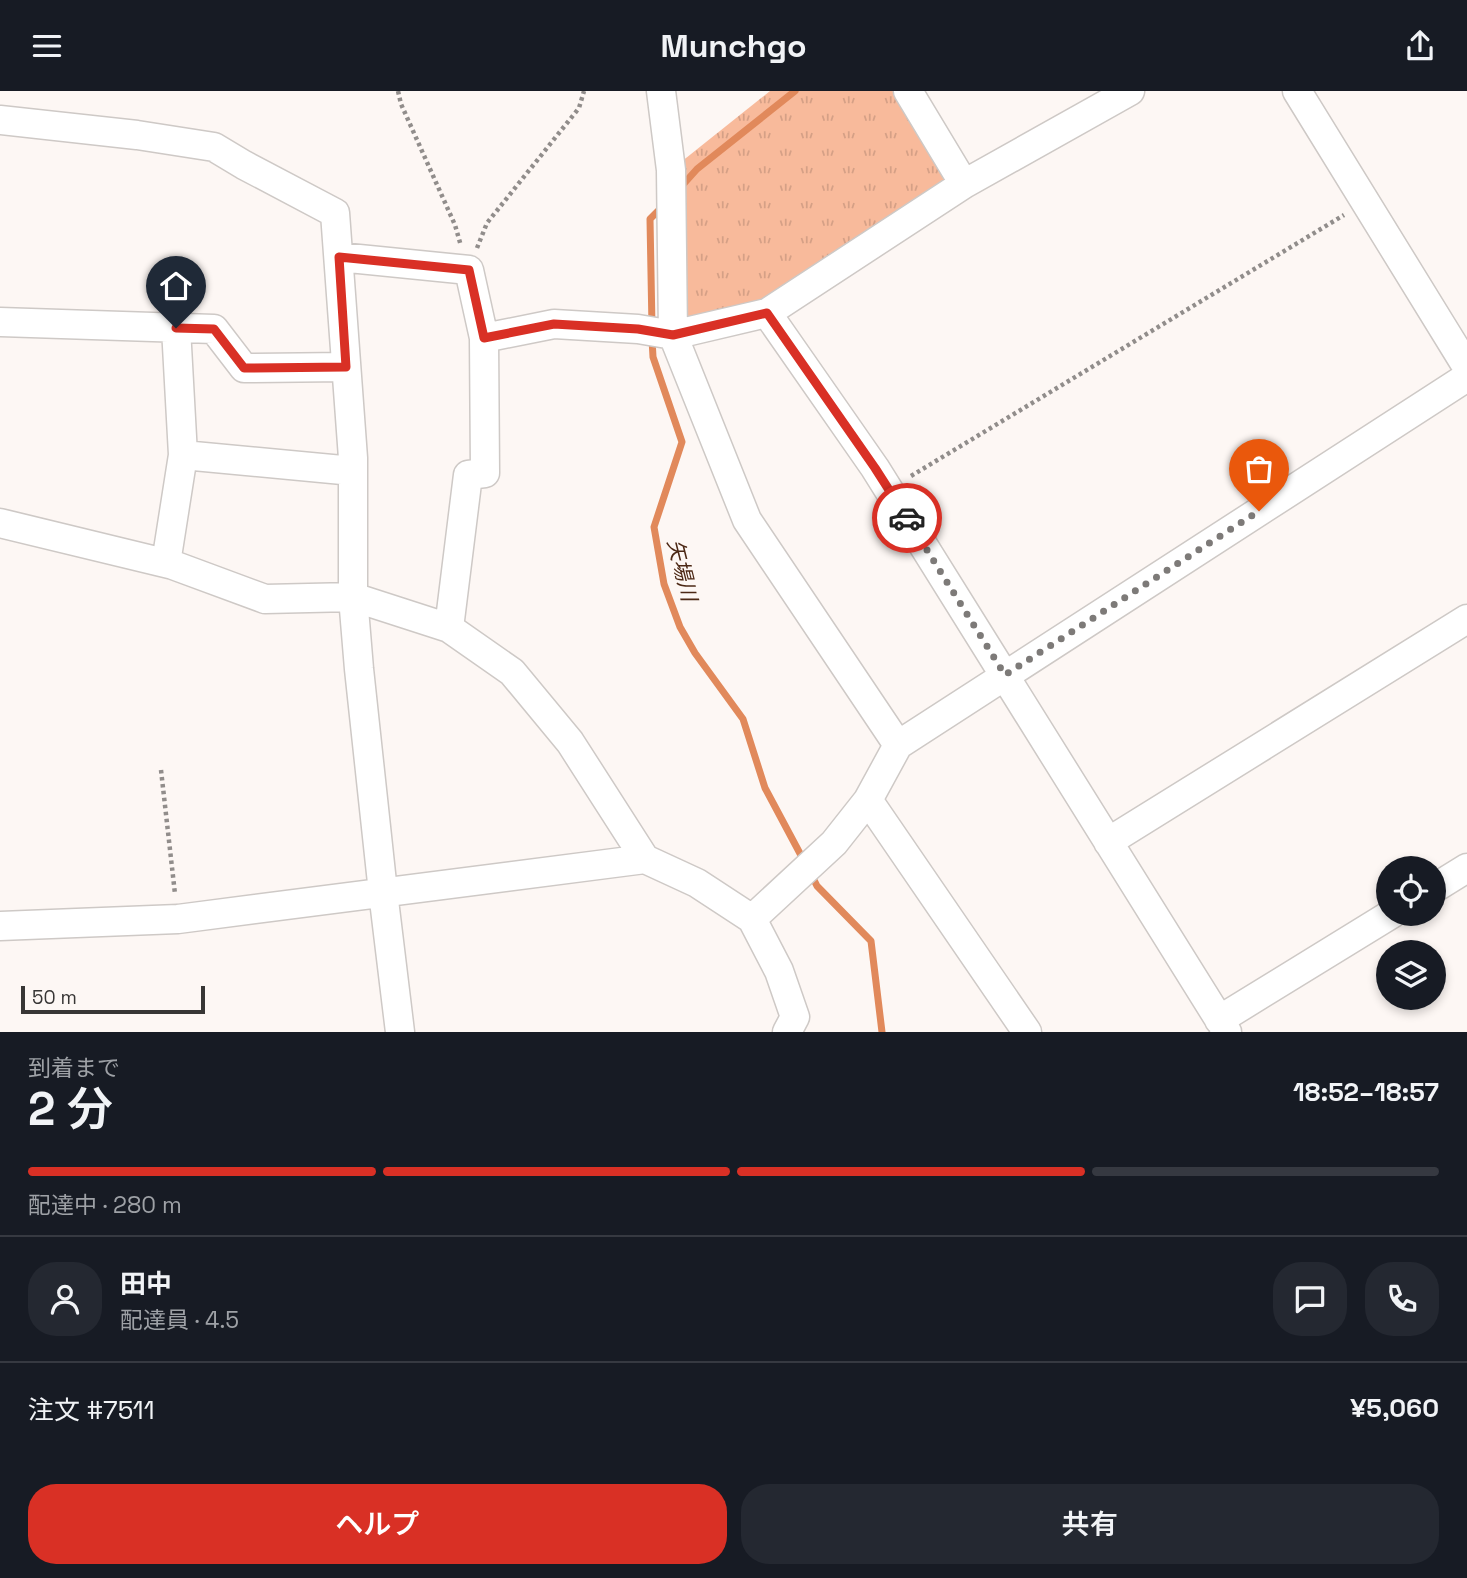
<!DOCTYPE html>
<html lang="ja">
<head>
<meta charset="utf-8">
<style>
  :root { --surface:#171b24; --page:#242831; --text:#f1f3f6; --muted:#9ea1a6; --line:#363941; --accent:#d93025 }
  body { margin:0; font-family:"Space Grotesk","Noto Sans JP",sans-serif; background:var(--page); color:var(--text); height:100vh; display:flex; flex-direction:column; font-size:26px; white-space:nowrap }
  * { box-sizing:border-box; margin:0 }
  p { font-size:23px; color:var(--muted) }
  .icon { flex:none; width:38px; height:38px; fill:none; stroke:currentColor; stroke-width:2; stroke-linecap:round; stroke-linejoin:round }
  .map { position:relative; height:941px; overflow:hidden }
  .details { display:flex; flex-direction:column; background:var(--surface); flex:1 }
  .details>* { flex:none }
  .buttons { position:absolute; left:1376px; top:765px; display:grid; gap:14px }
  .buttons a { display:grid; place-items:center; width:70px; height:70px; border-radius:50%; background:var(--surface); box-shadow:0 4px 10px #0003; font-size:35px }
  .scale { position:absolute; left:21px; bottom:18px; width:184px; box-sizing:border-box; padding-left:7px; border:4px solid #383635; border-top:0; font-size:19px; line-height:24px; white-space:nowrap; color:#383635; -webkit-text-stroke:5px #fdf7f4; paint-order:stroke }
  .pin { position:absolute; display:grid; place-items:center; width:60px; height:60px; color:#fff; margin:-72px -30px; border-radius:50% 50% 50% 0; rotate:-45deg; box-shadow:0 0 7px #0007 }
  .pin .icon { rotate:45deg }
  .courier { position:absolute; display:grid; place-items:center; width:70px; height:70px; margin:-35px; border:5px solid #d93025; border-radius:50%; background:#fff; color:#222; box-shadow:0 2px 9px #0007 }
  .overview em { font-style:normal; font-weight:600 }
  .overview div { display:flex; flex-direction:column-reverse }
  .overview { display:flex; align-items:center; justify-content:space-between; height:119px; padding:0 28px }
  h1 { font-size:46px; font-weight:600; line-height:52px }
  .bar { display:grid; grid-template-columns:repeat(4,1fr); gap:10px 7px; align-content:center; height:84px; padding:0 28px }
  .bar i { height:9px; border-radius:5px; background:var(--line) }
  .bar .active { background:var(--accent) }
  .bar p { grid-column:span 4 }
  .line { display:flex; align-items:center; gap:18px; padding:0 28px; border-top:2px solid var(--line) }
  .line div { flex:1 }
  .round { display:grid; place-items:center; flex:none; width:74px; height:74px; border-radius:28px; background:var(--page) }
  .primary-button { display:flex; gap:14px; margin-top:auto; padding:14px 28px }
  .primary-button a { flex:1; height:80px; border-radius:28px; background:var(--accent); color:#fff; font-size:28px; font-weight:600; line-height:80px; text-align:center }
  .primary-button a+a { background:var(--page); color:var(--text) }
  header { display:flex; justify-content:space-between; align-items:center; height:91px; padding:0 28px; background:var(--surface); font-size:32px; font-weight:600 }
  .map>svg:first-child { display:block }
  .park { fill:url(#park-tufts) }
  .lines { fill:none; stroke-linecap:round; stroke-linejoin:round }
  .stream { stroke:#e1895b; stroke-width:7 }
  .minor-casing { stroke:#cec9c6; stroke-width:31 }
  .path { stroke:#918d8b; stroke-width:4.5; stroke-dasharray:3.5 3.5; stroke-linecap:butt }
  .minor { stroke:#fff; stroke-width:28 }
  .done { stroke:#7d7a78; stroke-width:7; stroke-dasharray:0 12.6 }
  .route { stroke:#d93025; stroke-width:9 }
  .labels { text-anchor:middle; stroke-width:5; stroke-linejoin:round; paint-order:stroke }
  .water-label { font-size:21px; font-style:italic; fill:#4c2815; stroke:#fdf7f4 }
</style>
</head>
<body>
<header><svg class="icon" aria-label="menu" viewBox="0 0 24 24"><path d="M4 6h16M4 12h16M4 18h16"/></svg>Munchgo<svg class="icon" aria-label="share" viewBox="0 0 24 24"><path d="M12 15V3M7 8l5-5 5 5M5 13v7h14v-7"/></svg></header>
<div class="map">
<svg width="1467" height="941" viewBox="0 0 1467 941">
  <defs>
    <pattern id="park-tufts" width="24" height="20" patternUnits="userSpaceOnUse" patternTransform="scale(1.75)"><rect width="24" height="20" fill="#f8ba9b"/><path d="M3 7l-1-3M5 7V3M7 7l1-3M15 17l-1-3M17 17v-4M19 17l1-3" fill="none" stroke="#d5a086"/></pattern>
  </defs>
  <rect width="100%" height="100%" fill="#fdf7f4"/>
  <path class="park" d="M 770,0 L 908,0 L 964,93 L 767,222 L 673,244 L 671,79 Z"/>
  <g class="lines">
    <path class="stream" d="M 680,97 L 697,78 L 795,0
      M 652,236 L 650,128 L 662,116
      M 652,248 L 653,266 L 682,351 L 654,436 L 664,493 L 680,536 L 695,562 L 743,628 L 765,697 L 804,770
      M 810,781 L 817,795 L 871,850 L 882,941"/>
    <defs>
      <path id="minor" d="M 661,0 L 671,79 L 673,244 L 747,429 L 898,654
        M 908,0 L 964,93
        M 1297,0 L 1467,276
        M 0,29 L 137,44 L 214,56 L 244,74 L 335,122 L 353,367 L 353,506 L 359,578 L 383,801 L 400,941
        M 339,166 L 469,179 L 484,247 L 554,233 L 638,238 L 673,244 L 767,222 L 964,93 L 1130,0
        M 767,222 L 875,377 L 1227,941
        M 0,231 L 214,238 L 244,277 L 346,276
        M 183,364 L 353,380
        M 0,432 L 173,474 L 265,508 L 353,506 L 449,537 L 512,581 L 570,651 L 645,768
        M 166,472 L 183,364 L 176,237
        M 449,537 L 468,384 L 485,382 L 484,247
        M 868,709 L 1027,941
        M 1108,751 L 1467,528
        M 1433,798 L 1467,777
        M 752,828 L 834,752 L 868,709 L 898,654 L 1467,286
        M 0,835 L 178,828 L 645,768 L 697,792 L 752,828 L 779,880 L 795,926 L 787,941
        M 1219,929 L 1393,822"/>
    </defs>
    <use href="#minor" class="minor-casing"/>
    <path class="path" d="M 398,0 L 401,13 L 455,134 L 461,155
      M 477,157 L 487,132 L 579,17 L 584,0
      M 911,385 L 1344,124
      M 161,679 L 175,803"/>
    <use href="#minor" class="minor"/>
  </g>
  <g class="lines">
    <path class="done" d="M 907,427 L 1005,584 L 1259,420"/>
    <path class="route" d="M 176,237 L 214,238 L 244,277 L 346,276 L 339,166 L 469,179 L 484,247 L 554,233 L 638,238 L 673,244 L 767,222 L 875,377 L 907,427"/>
  </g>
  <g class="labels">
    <g class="water-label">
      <text transform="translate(682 479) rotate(76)" y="7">矢場川</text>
    </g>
  </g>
</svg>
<div class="buttons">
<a><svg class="icon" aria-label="locate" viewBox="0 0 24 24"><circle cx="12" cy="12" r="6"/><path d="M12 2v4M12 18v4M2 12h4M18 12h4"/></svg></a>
<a><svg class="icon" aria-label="layers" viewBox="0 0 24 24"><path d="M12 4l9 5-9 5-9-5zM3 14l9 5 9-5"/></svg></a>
</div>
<div class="scale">50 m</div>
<div class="pin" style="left:1259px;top:420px;background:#ea580c"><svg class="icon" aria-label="bag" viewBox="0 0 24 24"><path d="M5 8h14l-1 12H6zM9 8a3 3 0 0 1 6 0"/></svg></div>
<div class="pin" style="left:176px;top:237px;background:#1f2937"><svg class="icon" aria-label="home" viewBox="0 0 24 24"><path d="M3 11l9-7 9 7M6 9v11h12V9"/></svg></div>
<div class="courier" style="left:907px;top:427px"><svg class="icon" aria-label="car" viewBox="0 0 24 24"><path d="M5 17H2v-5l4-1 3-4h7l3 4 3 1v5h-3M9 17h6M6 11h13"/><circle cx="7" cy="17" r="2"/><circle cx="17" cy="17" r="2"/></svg></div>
</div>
<section class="details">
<div class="overview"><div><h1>2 分</h1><p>到着まで</p></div><em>18:52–18:57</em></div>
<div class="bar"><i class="active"></i><i class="active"></i><i class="active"></i><i></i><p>配達中 · 280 m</p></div>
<div class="line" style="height:126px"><a class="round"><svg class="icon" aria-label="person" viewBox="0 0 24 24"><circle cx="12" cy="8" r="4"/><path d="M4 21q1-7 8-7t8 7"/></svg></a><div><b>田中</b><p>配達員 · 4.5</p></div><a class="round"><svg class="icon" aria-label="chat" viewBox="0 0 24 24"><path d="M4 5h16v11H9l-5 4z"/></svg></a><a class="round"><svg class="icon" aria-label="phone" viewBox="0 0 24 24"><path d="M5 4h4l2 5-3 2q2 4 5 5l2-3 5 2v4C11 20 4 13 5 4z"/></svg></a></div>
<div class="line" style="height:91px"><div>注文 #7511</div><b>¥5,060</b></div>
<div class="primary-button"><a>ヘルプ</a><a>共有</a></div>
</section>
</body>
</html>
